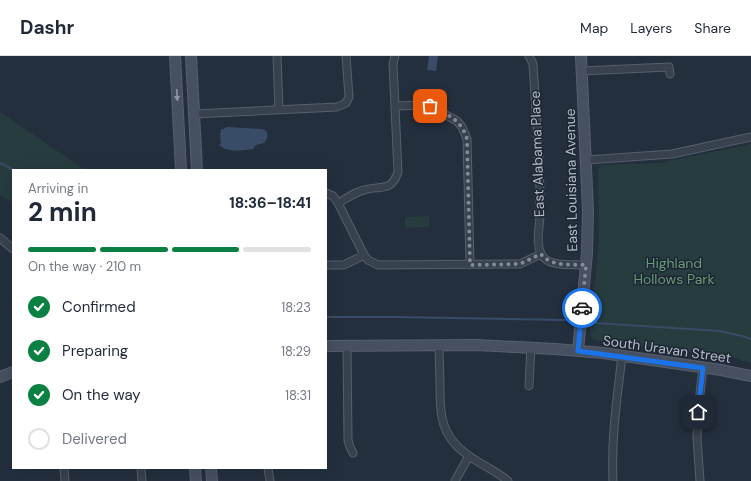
<!DOCTYPE html>
<html lang="en">
<head>
<meta charset="utf-8">
<style>
  :root { --surface:#fff; --page:#f2f2f3; --text:#1f2937; --muted:#747a83; --line:#e0e1e3; --accent:#0b8043 }
  body { margin:0; font-family:"DM Sans",sans-serif; background:var(--page); color:var(--text); height:100vh; display:flex; flex-direction:column; font-size:15px; white-space:nowrap }
  * { box-sizing:border-box; margin:0 }
  p { font-size:13px; color:var(--muted) }
  .icon { flex:none; width:22px; height:22px; fill:none; stroke:currentColor; stroke-width:2; stroke-linecap:round; stroke-linejoin:round }
  .map { position:relative; flex:1; overflow:hidden }
  .details { position:absolute; left:12px; top:113px; width:315px; height:300px; display:flex; flex-direction:column; background:var(--surface); border-radius:0px; box-shadow:0 4px 16px #0002 }
  .details>* { flex:none }
  .pin { position:absolute; display:grid; place-items:center; width:34px; height:34px; color:#fff; margin:-17px; border-radius:8px; box-shadow:0 2px 6px #0006 }
  .courier { position:absolute; display:grid; place-items:center; width:40px; height:40px; margin:-20px; border:3px solid #1a73e8; border-radius:50%; background:#fff; color:#222; box-shadow:0 1px 5px #0007 }
  .overview em { font-style:normal; font-weight:700 }
  .overview div { display:flex; flex-direction:column-reverse }
  .overview { display:flex; align-items:center; justify-content:space-between; height:68px; padding:0 16px }
  h1 { font-size:26px; font-weight:700; line-height:30px }
  .bar { display:grid; grid-template-columns:repeat(4,1fr); gap:6px 4px; align-content:center; height:48px; padding:0 16px }
  .bar i { height:5px; border-radius:3px; background:var(--line) }
  .bar .current { background:var(--accent) }
  .bar p { grid-column:span 4 }
  ol { padding:0 16px; list-style:none }
  li { display:flex; align-items:center; gap:12px; height:44px }
  li p { margin-inline-start:auto }
  li .icon { padding:4px; border-radius:50%; background:var(--accent); color:#fff; stroke-width:4 }
  li:last-child { color:var(--muted) }
  li i { width:22px; height:22px; border:2px solid var(--line); border-radius:50% }
  header { display:flex; align-items:center; gap:24px; box-sizing:border-box; height:56px; padding:0 20px; background:var(--surface); border-bottom:1px solid var(--line) }
  header strong { font-size:19px }
  nav { display:flex; gap:22px; margin-inline-start:auto; font-size:14px }
  .map>svg:first-child { display:block }
  .green { fill:#263c3f }
  .water { fill:#394c67 }
  .lines { fill:none; stroke-linecap:round; stroke-linejoin:round }
  .stream { stroke:#394c67; stroke-width:2 }
  .street-casing { stroke:#565f6c; stroke-width:9 }
  .secondary-casing { stroke:#565f6c; stroke-width:12 }
  .street { stroke:#38414e; stroke-width:7 }
  .secondary { stroke:#465061; stroke-width:10 }
  .oneway { fill:#8e96a5 }
  .done { stroke:#828b98; stroke-width:4; stroke-dasharray:0 7.2 }
  .route { stroke:#1a73e8; stroke-width:5 }
  .labels { text-anchor:middle; stroke-width:3; stroke-linejoin:round; paint-order:stroke }
  .street-label { font-size:14px; fill:#b4bcc9; stroke:#1d2633 }
  .park-label { font-size:14px; fill:#6b9a76; stroke:#1d2633 }
</style>
</head>
<body>
<header>
<strong>Dashr</strong>
<nav><a>Map</a><a>Layers</a><a>Share</a></nav>
</header>
<div class="map">
<svg width="751" height="425" viewBox="0 0 751 425">
  <rect width="100%" height="100%" fill="#242f3e"/>
  <path class="green" d="M 0,56 L 85,114 L 13,114 L 13,147 L 0,139 Z
    M 751,88 L 751,307 L 731,301 L 593,284 L 590,279 L 599,185 L 598,113 L 601,109 L 659,107 Z
    M 429,160 L 429,171 L 405,172 L 405,161 Z"/>
  <path class="water" d="M 429,0 L 438,0 L 436,15 L 427,14 Z
    M 227,71 L 262,73 C 270,75 268,82 264,87 L 256,89 L 253,93 C 243,94 228,97 221,90 L 219,90 L 219,89 L 221,88 L 220,79 L 221,74 Z"/>
  <g class="lines">
    <path class="stream" d="M 0,107 L 14,114
      M 326,261 L 394,261 L 565,264
      M 595,267 L 720,275 L 742,280 L 751,283"/>
    <defs>
      <path id="street" d="M 277,0 L 279,53
        M 529,0 L 533,8 C 536,59 541,110 540,161 C 539,173 535,192 544,202 C 554,211 573,208 586,209
        M 581,15 L 669,11 L 670,18
        M 395,50 L 424,49 L 430,50 L 457,65 L 462,71 L 467,83 L 470,209
        M 194,58 L 337,51 L 346,47 L 349,41 L 346,0
        M 586,104 L 672,98 L 751,81
        M 326,137 L 333,140 L 338,147 L 364,199 L 368,204 L 378,209 L 520,208 L 541,198
        M 338,147 C 346,143 355,136 364,134 C 380,129 391,137 398,116 L 393,8 L 395,0
        M 0,182 L 13,193
        M 326,209 L 344,209 L 364,199
        M 439,289 C 439,303 440,317 440,332 C 440,359 441,379 465,397 C 479,408 495,414 508,425
        M 347,290 L 348,384 L 350,391 L 353,397
        M 529,330 L 531,291
        M 64,412 L 65,425
        M 141,412 L 142,425
        M 268,412 L 270,425
        M 455,425 L 469,400
        M 613,425 C 611,382 617,343 622,300
        M 700,425 L 697,382 L 698,356 L 703,311"/>
      <path id="secondary" d="M 175,0 L 181,114
        M 191,0 L 197,114
        M 326,290 L 476,289 L 555,293 L 603,297 L 721,314 L 751,320
        M 578,295 L 587,197 L 588,155 L 581,0
        M 0,321 L 13,316
        M 195,412 L 196,425
        M 211,412 L 212,425"/>
    </defs>
    <use href="#street" class="street-casing"/>
    <use href="#secondary" class="secondary-casing"/>
    <use href="#street" class="street"/>
    <use href="#secondary" class="secondary"/>
  </g>
  <defs><path id="oneway-solid" d="M-6-.8H1V-3.2L6.5 0L1 3.2V.8H-6Z"/></defs>
  <use class="oneway" href="#oneway-solid" transform="translate(177 39) rotate(87)"/>
  <g class="lines">
    <path class="done" d="M 430,50 C 448,59 461,63 467,83 L 470,209 L 520,208 L 541,198 C 551,211 570,208 586,209 L 582,252"/>
    <path class="route" d="M 582,252 L 578,295 L 703,312 L 698,356"/>
  </g>
  <g class="labels">
    <g class="street-label">
      <text transform="translate(537 98) rotate(-92)" y="5">East Alabama Place</text>
      <text transform="translate(571 124) rotate(-91)" y="5">East Louisiana Avenue</text>
      <text transform="translate(667 293) rotate(8)" y="5">South Uravan Street</text>
    </g>
    <g class="park-label">
      <text x="674" y="212">Highland<tspan x="674" dy="16">Hollows Park</tspan></text>
    </g>
  </g>
</svg>
<div class="pin" style="left:430px;top:50px;background:#ea580c"><svg class="icon" aria-label="bag" viewBox="0 0 24 24"><path d="M5 8h14l-1 12H6zM9 8a3 3 0 0 1 6 0"/></svg></div>
<div class="pin" style="left:698px;top:356px;background:#1f2937"><svg class="icon" aria-label="home" viewBox="0 0 24 24"><path d="M3 11l9-7 9 7M6 9v11h12V9"/></svg></div>
<div class="courier" style="left:582px;top:252px"><svg class="icon" aria-label="car" viewBox="0 0 24 24"><path d="M5 17H2v-5l4-1 3-4h7l3 4 3 1v5h-3M9 17h6M6 11h13"/><circle cx="7" cy="17" r="2"/><circle cx="17" cy="17" r="2"/></svg></div>
<section class="details">
<div class="overview"><div><h1>2 min</h1><p>Arriving in</p></div><em>18:36–18:41</em></div>
<div class="bar"><i class="current"></i><i class="current"></i><i class="current"></i><i></i><p>On the way · 210 m</p></div>
<ol>
<li><svg class="icon" aria-label="check" viewBox="0 0 24 24"><path d="M5 12l5 5 9-10"/></svg>Confirmed<p>18:23</p></li>
<li><svg class="icon" aria-label="check" viewBox="0 0 24 24"><path d="M5 12l5 5 9-10"/></svg>Preparing<p>18:29</p></li>
<li><svg class="icon" aria-label="check" viewBox="0 0 24 24"><path d="M5 12l5 5 9-10"/></svg>On the way<p>18:31</p></li>
<li><i></i>Delivered</li>
</ol>
</section>
</div>
</body>
</html>
